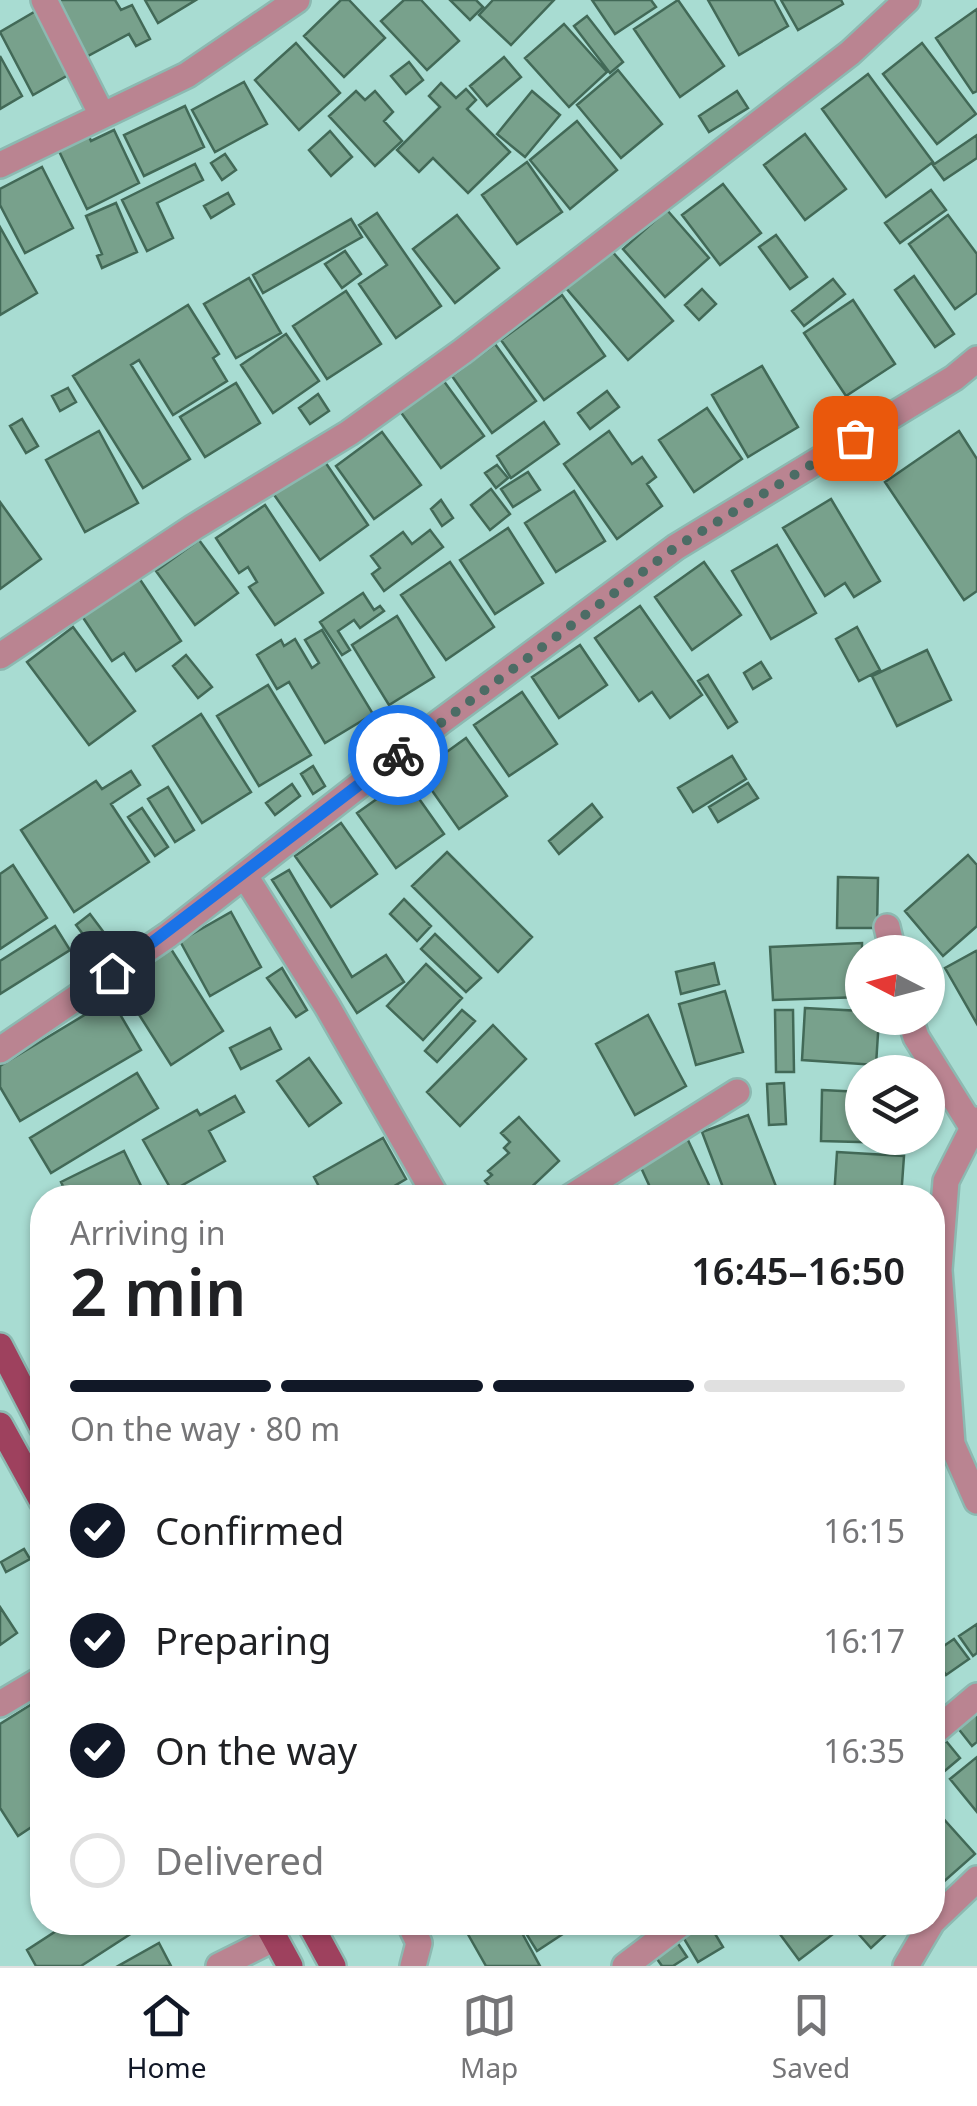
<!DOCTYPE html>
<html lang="en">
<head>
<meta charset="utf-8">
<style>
  :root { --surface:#fff; --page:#f2f2f2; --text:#202124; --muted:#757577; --line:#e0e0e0; --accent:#111827 }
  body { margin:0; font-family:"Noto Sans",sans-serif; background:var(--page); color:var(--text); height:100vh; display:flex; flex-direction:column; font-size:38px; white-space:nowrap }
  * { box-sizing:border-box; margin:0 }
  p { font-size:32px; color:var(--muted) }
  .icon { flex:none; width:55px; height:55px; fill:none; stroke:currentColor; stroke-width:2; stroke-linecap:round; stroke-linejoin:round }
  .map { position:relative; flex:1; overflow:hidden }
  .details { position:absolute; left:30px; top:1185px; width:915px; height:750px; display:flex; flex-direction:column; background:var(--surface); border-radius:40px; box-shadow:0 2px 8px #0004 }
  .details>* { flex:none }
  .needle { width:65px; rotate:276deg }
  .buttons { position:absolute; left:845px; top:935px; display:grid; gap:20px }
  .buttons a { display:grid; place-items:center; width:100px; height:100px; border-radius:50%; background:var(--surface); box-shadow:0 2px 8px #0004; font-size:50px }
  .pin { position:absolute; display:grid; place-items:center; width:85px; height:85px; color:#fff; margin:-42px; border-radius:20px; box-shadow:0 5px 15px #0006 }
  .courier { position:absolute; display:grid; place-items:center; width:100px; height:100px; margin:-50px; border:8px solid #1a73e8; border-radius:50%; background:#fff; color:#222; box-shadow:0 2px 12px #0007 }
  .headline em { font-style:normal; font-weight:600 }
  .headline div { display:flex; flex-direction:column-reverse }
  .headline { display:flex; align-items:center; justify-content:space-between; height:170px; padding:0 40px }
  h1 { font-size:65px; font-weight:600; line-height:75px }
  .bar { display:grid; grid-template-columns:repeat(4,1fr); gap:15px 10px; align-content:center; height:120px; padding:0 40px }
  .bar i { height:12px; border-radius:8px; background:var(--line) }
  .bar .on { background:var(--accent) }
  .bar p { grid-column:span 4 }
  ol { padding:0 40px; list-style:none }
  li { display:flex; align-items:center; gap:30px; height:110px }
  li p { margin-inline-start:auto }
  li .icon { padding:10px; border-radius:50%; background:var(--accent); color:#fff; stroke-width:4 }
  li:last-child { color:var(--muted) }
  li i { width:55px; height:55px; border:5px solid var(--line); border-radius:50% }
  .menu { display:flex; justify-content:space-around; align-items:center; height:140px; border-top:2px solid var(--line); background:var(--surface); font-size:28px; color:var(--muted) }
  .menu a { display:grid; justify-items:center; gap:5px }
  .menu .on { color:var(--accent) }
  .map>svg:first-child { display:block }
  .building { fill:#78a18c; stroke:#426957; stroke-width:2.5 }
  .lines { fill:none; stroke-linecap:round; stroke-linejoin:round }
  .minor-casing { stroke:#8cb9b1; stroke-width:30 }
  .major-casing { stroke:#8cb9b1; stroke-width:30 }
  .minor { stroke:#ba8491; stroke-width:25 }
  .major { stroke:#9e415e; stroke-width:25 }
  .done { stroke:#4c6c65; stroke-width:10; stroke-dasharray:0 18 }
  .route { stroke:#1a73e8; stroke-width:12 }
</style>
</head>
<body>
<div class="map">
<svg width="977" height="1966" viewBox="0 0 977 1966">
  <rect width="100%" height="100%" fill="#a8dcd2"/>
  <path class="building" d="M 56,0 L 115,0 L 121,10 L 132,5 L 150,39 L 136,46 L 129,34 L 86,57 Z
    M 145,0 L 196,0 L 158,23 Z
    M 341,0 L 349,0 L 385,38 L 344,77 L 304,36 Z
    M 404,0 L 421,0 L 459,41 L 427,70 L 381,21 Z
    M 450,0 L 476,0 L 483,7 L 470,20 Z
    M 493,0 L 554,0 L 511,45 L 479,15 Z
    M 592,0 L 651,0 L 656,7 L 615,34 Z
    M 678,0 L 724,66 L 680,97 L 634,29 Z
    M 708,0 L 774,0 L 788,26 L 739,55 Z
    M 781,0 L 841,0 L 843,4 L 798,30 Z
    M 41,8 L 77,70 L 33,95 L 0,32 Z
    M 977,9 L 977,91 L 973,93 L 936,38 Z
    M 587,16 L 623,62 L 610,73 L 574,26 Z
    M 564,24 L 607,72 L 569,107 L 525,58 Z
    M 296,43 L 340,93 L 299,130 L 255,80 Z
    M 922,43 L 976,114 L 937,144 L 883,74 Z
    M 0,56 L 22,96 L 0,109 Z
    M 504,57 L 521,77 L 487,106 L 470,86 Z
    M 409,62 L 423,80 L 406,94 L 391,76 Z
    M 618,70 L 662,124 L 621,158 L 577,105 Z
    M 868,74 L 933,162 L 886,197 L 822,109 Z
    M 244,82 L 267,124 L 215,152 L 192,110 Z
    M 441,83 L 456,98 L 466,89 L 476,100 L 467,109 L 510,152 L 468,193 L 433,158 L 419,172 L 397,150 L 440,107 L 429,96 Z
    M 356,91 L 365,100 L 375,91 L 393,112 L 384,121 L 402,141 L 375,166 L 329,116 Z
    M 532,91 L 560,115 L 525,157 L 497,134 Z
    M 737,91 L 748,108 L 709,132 L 699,116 Z
    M 185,106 L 204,147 L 144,176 L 124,135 Z
    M 577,121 L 617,170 L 570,209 L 530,160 Z
    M 114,130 L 139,183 L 87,209 L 58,149 L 88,134 L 91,141 Z
    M 330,131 L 352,157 L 331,176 L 309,150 Z
    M 805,134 L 846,189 L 805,220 L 764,165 Z
    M 977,135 L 977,158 L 944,180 L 933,165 Z
    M 225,154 L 236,170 L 222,180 L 211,163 Z
    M 527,162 L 562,212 L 517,244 L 482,195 Z
    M 195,164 L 203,180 L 157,203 L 173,238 L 147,251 L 122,200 Z
    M 42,167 L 73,228 L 25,253 L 0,205 L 0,189 Z
    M 723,184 L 761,233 L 720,265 L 682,215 Z
    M 931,190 L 946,210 L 900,243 L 885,223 Z
    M 228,193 L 234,204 L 211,218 L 204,206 Z
    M 116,203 L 137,252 L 102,268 L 97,256 L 102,254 L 86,216 Z
    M 667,210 L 709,258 L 665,297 L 623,249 Z
    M 377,213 L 441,306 L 396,338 L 359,284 L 387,265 L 359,225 Z
    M 457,215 L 499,268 L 455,303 L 413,249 Z
    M 948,215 L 977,254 L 977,293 L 955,309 L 909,244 Z
    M 351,219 L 362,237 L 263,293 L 253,275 Z
    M 0,227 L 37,293 L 0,315 Z
    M 776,235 L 807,277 L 790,289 L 759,247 Z
    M 610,249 L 673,321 L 628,360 L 566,288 Z
    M 345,251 L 361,274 L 342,288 L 325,264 Z
    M 914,276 L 954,334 L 935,347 L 895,290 Z
    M 249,278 L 281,333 L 236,358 L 204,304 Z
    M 833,279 L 845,294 L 804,326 L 792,311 Z
    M 702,289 L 716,304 L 699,320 L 685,305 Z
    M 346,291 L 381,344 L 327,379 L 293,326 Z
    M 562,295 L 605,356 L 544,400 L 501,340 Z
    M 853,300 L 895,364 L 846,396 L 804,333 Z
    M 188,305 L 219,354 L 213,358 L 227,381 L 173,415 L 139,360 L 131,365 L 190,459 L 143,488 L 73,376 Z
    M 286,334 L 319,381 L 273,413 L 241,365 Z
    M 495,344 L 536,401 L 492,433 L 452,376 Z
    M 762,366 L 798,427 L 748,457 L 712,395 Z
    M 443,380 L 484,436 L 441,468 L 400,411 Z
    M 236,383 L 260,423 L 205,457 L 180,417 Z
    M 68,388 L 76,402 L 60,411 L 52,396 Z
    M 607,391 L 619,407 L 590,429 L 578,413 Z
    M 318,394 L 329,411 L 310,424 L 299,408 Z
    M 707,408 L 742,459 L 694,492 L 659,440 Z
    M 22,419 L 38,446 L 26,453 L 10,426 Z
    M 544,422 L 559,444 L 511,478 L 497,456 Z
    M 99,431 L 138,503 L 85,532 L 46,460 Z
    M 609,431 L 632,464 L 642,457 L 656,477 L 647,484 L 662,506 L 617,539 L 564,464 Z
    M 959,431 L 977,459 L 977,591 L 964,600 L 885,482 Z
    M 382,432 L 421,485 L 374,519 L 336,466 Z
    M 319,453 L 368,525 L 320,560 L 270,489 Z
    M 497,465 L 508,478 L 496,488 L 485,473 Z
    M 528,472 L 540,490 L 513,507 L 501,489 Z
    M 491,489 L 510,514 L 490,530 L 471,505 Z
    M 574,491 L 605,541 L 556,572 L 525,523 Z
    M 831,499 L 880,581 L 854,597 L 845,583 L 825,596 L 783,528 Z
    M 441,500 L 453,518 L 442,526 L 431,509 Z
    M 0,502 L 41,559 L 0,589 Z
    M 265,505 L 323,593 L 275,625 L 249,587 L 257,582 L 248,567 L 239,573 L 216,538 Z
    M 508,528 L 543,583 L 495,614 L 460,560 Z
    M 430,530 L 443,547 L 384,591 L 372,574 L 380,568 L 371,556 L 403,532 L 412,544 Z
    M 199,540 L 238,593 L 195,625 L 156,571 Z
    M 777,545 L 816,613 L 771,639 L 732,571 Z
    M 450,562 L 494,627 L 446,660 L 401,595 Z
    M 704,562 L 741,615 L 692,650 L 655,597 Z
    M 139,578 L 181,641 L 136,671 L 124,653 L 112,661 L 82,616 Z
    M 363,593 L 374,610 L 380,606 L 384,611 L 360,628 L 354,620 L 338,631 L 350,650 L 342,655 L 320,622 Z
    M 640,606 L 702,695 L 670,718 L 652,692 L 639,701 L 595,638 Z
    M 397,616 L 434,677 L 389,705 L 352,645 Z
    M 73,627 L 135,711 L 89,745 L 27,662 Z
    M 857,627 L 880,670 L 859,681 L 836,639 Z
    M 322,630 L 373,714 L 325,743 L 289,682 L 277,689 L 257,655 L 281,640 L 284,646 L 295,639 L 312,668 L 319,663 L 305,640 Z
    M 580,645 L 607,685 L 559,718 L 532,677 Z
    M 927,650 L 951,700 L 897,726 L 872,676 Z
    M 186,655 L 212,687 L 198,698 L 173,666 Z
    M 761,662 L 771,678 L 753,689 L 744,673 Z
    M 708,675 L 737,722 L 728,728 L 698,681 Z
    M 268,685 L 311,755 L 259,786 L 217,716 Z
    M 522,692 L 557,744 L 509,776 L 474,725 Z
    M 201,714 L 251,792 L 202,823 L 153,746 Z
    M 466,738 L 507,796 L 459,829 L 419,772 Z
    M 732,756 L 746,779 L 693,812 L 678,788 Z
    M 313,766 L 325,786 L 313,794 L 301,774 Z
    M 131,771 L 140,785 L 111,804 L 149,862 L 74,912 L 21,830 L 96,781 L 102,789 Z
    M 405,779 L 444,834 L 396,868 L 357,813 Z
    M 748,783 L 758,798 L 718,822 L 709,807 Z
    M 292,784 L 300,796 L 275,815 L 266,803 Z
    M 168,787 L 194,830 L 175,842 L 148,799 Z
    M 592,804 L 602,817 L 559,854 L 549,841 Z
    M 142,808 L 168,847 L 155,856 L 128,817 Z
    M 341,823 L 377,874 L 331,907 L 295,856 Z
    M 447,852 L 532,937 L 498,972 L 412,886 Z
    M 968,855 L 977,865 L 977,926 L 943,956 L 905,911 Z
    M 13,865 L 47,918 L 0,949 L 0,874 Z
    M 289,870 L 352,977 L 386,955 L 404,982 L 357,1013 L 272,880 Z
    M 838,877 L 878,878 L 877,928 L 837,928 Z
    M 404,899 L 431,926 L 417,941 L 390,914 Z
    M 231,912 L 261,967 L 210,996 L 180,941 Z
    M 90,914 L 111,942 L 97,953 L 76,925 Z
    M 55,926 L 70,950 L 0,994 L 0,961 Z
    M 435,934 L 481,978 L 466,992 L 421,949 Z
    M 862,943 L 862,997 L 773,1000 L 770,947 Z
    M 171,949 L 223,1031 L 171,1065 L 119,983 Z
    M 976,951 L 977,953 L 977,1024 L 945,968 Z
    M 714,963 L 719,984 L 681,994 L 676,972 Z
    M 426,964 L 462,998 L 423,1040 L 387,1006 Z
    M 282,968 L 307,1010 L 296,1017 L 267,978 Z
    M 725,991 L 743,1052 L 696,1065 L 679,1004 Z
    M 111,999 L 141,1050 L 20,1121 L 0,1087 L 0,1066 Z
    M 805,1008 L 862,1011 L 862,1018 L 879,1018 L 876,1065 L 802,1060 Z
    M 462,1010 L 475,1021 L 437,1062 L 425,1051 Z
    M 775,1010 L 793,1010 L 794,1072 L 776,1072 Z
    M 648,1015 L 686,1086 L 635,1115 L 596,1044 Z
    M 493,1025 L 526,1059 L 460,1126 L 427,1092 Z
    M 270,1028 L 281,1049 L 241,1069 L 230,1048 Z
    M 309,1058 L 341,1103 L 309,1126 L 277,1081 Z
    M 137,1073 L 158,1108 L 51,1173 L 30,1138 Z
    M 784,1083 L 786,1124 L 769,1125 L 767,1084 Z
    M 822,1090 L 862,1092 L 862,1138 L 896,1138 L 896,1143 L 821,1141 Z
    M 235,1096 L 244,1112 L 209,1131 L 225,1161 L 172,1191 L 143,1140 L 197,1110 L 200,1115 Z
    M 748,1115 L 777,1189 L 755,1198 L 727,1198 L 702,1132 Z
    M 519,1117 L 559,1161 L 520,1198 L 512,1198 L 505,1190 L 498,1196 L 485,1181 L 492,1175 L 488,1171 L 509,1153 L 504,1148 L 510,1142 L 501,1133 Z
    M 383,1138 L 406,1179 L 374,1198 L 325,1198 L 314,1177 Z
    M 687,1138 L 715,1198 L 655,1198 L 638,1161 Z
    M 124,1151 L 146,1196 L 69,1198 L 61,1182 Z
    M 837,1152 L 904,1156 L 901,1198 L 834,1198 Z
    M 24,1549 L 30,1559 L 6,1572 L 1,1562 Z
    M 0,1607 L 17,1633 L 0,1645 Z
    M 977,1624 L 977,1653 L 973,1656 L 959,1636 Z
    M 954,1639 L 969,1659 L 946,1675 L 932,1654 Z
    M 40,1699 L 42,1820 L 18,1836 L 0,1808 L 0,1724 Z
    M 977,1710 L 977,1742 L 972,1746 L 957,1727 Z
    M 946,1741 L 960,1758 L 934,1780 L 932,1752 Z
    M 977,1757 L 977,1812 L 950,1779 Z
    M 932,1806 L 975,1854 L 932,1892 Z
    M 70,1922 L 149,1922 L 81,1966 L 36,1966 L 27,1950 Z
    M 461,1922 L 516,1922 L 540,1966 L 486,1966 Z
    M 519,1922 L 581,1922 L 537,1951 Z
    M 708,1922 L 723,1947 L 698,1962 L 683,1937 Z
    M 771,1922 L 831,1922 L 837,1931 L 799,1960 Z
    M 848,1922 L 899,1922 L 871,1948 Z
    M 677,1942 L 687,1957 L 673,1966 L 662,1966 L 655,1956 Z
    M 159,1943 L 171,1966 L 118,1966 Z"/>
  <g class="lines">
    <defs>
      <path id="minor" d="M 44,0 L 102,115
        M 0,165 L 187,75 L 297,0
        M 0,656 L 194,527 L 349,433 L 463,351 L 850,53 L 907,0
        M 245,876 L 327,1006 L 437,1198
        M 887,927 L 893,952
        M 910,1018 L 916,1037 L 971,1125
        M 0,1050 L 168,935 L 440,722 L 676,547 L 954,378 L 977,359
        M 977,1120 L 946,1181 L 939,1270 L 952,1444 L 977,1501
        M 569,1198 L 737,1092
        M 0,1704 L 42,1679
        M 932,1734 L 977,1696
        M 409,1922 L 419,1943 L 413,1966
        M 932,1922 L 977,1879
        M 219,1966 L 275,1938
        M 625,1966 L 683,1922
        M 906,1966 L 932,1922"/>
      <path id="major" d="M 0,1346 L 42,1427
        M 0,1425 L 42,1501
        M 266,1922 L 290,1966
        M 309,1922 L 333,1966"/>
    </defs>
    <use href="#minor" class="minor-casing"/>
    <use href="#major" class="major-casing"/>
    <use href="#minor" class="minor"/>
    <use href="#major" class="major"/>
  </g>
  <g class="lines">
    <path class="done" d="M 398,755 L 676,547 L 855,438"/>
    <path class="route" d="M 112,973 L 398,755"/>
  </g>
</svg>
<div class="buttons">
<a><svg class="needle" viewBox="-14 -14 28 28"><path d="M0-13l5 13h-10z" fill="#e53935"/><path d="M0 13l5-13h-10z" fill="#757577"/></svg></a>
<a><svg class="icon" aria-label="layers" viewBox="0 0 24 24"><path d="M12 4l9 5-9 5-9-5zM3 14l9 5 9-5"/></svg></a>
</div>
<div class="pin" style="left:855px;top:438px;background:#ea580c"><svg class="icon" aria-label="bag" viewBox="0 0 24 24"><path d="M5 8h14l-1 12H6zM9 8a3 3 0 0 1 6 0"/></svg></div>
<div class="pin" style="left:112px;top:973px;background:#1f2937"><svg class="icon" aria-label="home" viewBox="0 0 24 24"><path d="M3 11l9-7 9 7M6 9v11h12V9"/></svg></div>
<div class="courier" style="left:398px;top:755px"><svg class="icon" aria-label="bike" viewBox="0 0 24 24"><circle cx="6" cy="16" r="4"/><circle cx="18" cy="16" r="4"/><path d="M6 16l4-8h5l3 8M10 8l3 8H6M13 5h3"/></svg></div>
<section class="details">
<div class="headline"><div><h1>2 min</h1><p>Arriving in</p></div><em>16:45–16:50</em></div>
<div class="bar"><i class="on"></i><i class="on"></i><i class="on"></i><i></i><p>On the way · 80 m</p></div>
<ol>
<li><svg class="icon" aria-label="check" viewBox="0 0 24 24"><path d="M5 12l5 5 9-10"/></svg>Confirmed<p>16:15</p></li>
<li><svg class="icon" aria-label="check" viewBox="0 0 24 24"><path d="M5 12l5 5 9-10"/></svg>Preparing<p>16:17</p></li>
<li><svg class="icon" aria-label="check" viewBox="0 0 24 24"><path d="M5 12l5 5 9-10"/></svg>On the way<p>16:35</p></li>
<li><i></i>Delivered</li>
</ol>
</section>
</div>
<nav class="menu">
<a class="on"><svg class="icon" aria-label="home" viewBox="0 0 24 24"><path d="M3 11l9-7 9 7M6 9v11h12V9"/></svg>Home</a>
<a><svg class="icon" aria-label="map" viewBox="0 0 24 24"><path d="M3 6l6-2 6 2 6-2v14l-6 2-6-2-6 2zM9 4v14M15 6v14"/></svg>Map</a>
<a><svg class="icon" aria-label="saved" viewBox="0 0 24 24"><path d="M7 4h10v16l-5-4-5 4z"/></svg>Saved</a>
</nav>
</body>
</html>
